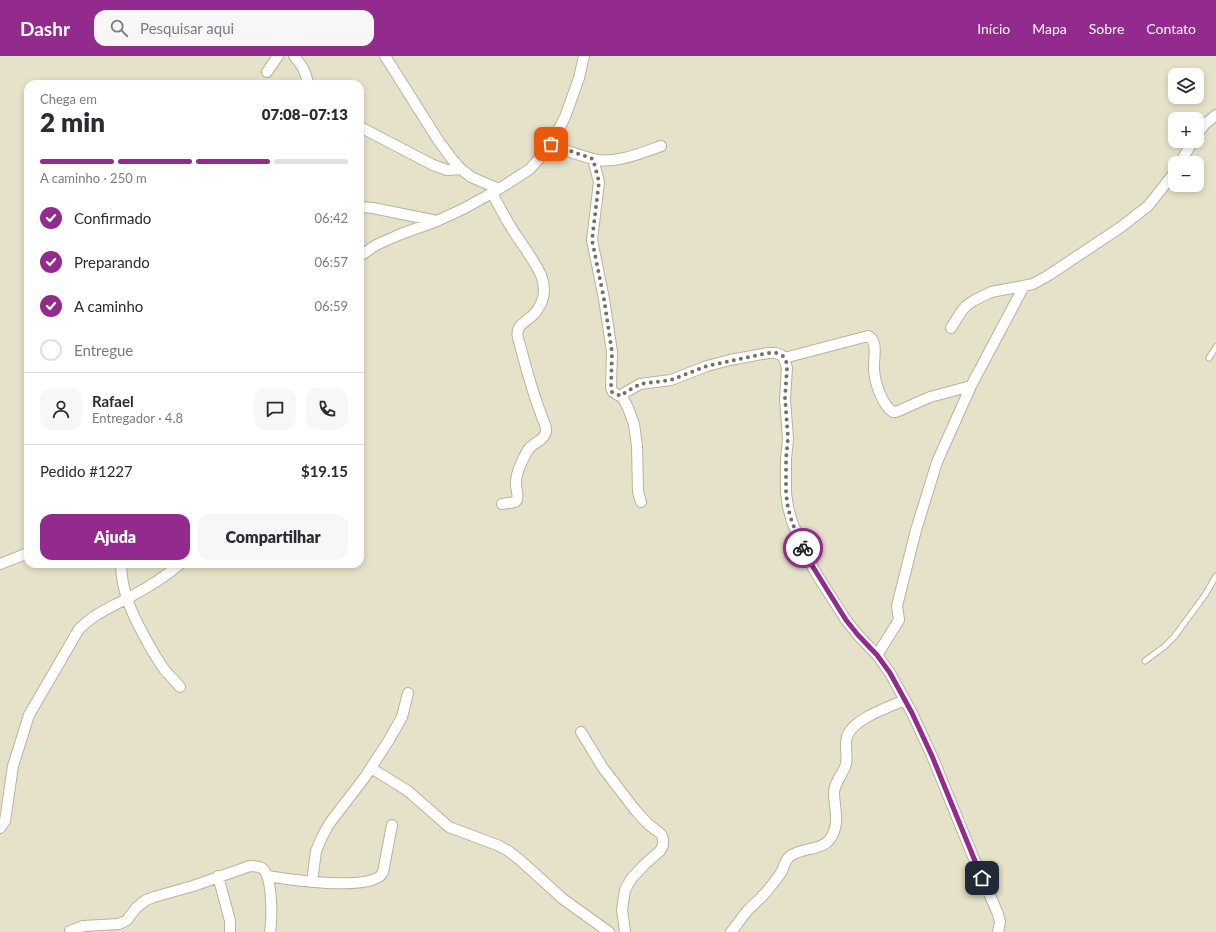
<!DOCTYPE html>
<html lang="pt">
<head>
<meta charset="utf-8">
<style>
  :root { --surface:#fff; --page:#f7f7f7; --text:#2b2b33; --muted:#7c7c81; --line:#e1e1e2; --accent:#932a8e }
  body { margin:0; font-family:Lato,sans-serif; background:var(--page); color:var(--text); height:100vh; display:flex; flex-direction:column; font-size:15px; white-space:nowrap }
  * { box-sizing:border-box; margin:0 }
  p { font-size:13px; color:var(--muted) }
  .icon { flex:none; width:22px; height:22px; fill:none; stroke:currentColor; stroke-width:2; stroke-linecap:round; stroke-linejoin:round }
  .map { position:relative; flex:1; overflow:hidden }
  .side { position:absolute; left:24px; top:24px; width:340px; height:488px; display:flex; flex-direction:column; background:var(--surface); border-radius:12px; box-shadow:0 2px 6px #0003 }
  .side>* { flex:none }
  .tools { position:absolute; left:1168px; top:12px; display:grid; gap:8px }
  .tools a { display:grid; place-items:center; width:36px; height:36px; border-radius:8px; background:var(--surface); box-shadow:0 2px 6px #0003; font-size:20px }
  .pin { position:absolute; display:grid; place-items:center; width:34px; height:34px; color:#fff; margin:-17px; border-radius:8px; box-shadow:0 2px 6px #0006 }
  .courier { position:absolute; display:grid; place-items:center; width:40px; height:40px; margin:-20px; border:3px solid #932a8e; border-radius:50%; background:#fff; color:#222; box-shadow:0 1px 5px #0007 }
  .headline em { font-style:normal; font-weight:800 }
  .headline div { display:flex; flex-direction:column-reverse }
  .headline { display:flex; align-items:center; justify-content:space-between; height:68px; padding:0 16px }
  h1 { font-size:26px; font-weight:800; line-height:30px }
  .bar { display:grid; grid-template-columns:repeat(4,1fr); gap:6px 4px; align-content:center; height:48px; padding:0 16px }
  .bar i { height:5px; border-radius:3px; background:var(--line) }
  .bar .current { background:var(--accent) }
  .bar p { grid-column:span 4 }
  .line { display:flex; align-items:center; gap:10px; padding:0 16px; border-top:1px solid var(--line) }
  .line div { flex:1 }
  .round { display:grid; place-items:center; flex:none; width:42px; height:42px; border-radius:12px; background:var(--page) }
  ol { padding:0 16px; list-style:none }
  li { display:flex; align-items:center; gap:12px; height:44px }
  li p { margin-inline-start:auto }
  li .icon { padding:4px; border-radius:50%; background:var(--accent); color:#fff; stroke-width:4 }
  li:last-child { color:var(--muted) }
  li i { width:22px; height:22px; border:2px solid var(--line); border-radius:50% }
  .primary-button { display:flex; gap:8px; margin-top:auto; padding:8px 16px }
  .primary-button a { flex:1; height:46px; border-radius:12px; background:var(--accent); color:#fff; font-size:16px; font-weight:800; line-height:46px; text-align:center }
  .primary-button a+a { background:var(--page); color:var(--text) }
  header { display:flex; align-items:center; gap:24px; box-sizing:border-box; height:56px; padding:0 20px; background:var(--accent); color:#fff }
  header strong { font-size:19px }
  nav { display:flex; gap:22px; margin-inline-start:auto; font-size:14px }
  .search { width:280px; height:36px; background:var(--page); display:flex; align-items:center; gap:10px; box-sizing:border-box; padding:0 14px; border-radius:12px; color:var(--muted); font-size:15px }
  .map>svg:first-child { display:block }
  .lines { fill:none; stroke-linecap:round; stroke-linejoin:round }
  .service-casing { stroke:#b8b49c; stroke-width:7 }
  .minor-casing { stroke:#b8b49c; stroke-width:12 }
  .service { stroke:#fff; stroke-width:5 }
  .minor { stroke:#fff; stroke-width:10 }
  .done { stroke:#747162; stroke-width:4; stroke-dasharray:0 7.2 }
  .route { stroke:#932a8e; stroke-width:5 }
</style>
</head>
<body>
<header>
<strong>Dashr</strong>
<div class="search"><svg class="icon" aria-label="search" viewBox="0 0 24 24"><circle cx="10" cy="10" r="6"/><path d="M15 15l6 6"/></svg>Pesquisar aqui</div>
<nav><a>Início</a><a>Mapa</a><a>Sobre</a><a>Contato</a></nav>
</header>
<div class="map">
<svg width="1216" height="876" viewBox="0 0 1216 876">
  <rect width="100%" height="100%" fill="#e6e2c9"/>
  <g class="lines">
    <defs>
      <path id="service" d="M 1209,302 L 1216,291
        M 1145,605 L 1165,590 L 1174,581 L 1205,539 L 1216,520"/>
      <path id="minor" d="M 294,0 C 302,10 306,15 308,28
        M 385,0 L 438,84 L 452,103 L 461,113 L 471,121 L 499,133
        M 267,16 L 278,0
        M 360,71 L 433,109 L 447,114 L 461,113
        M 1197,78 L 1205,68 L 1216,59
        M 551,89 C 566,94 582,101 598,104 C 618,107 641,97 661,90
        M 593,103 L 599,126 L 592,184 L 604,243 L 612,296 L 611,332 L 613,336 L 623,342 L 628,352 L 634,368 L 637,390 L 638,436 L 641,446
        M 1180,107 L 1193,85
        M 492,137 C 500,152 508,168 518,182 C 526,194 535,206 541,219 C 544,227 545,237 542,245 C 540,250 537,255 534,258 C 526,267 515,268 518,282 C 525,307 531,333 541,358 C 542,363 547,370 546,375 C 544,386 533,386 528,394 C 523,402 516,417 516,426 C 515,432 519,437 517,444 L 515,446 L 502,448
        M 360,151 L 373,152 L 437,165
        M 360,200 L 376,189 L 401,178 L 437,165 L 465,152 L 499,133 L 530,113 L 551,89 L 565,61 L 579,22 L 584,0
        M 951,272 L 961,256 L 966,250 L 973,245 L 991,236 L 1033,228 L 1049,219 L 1121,171 L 1148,150 L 1175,116
        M 784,302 L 868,280 C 879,284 873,305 874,314 C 875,327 882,349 893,356 L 896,356 L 930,341 L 971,330
        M 621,340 L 626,336 L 640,328 L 671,324 L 707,310 L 730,304 L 768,297 L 776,297 L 781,299 L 784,302 L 787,312 L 785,343 L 788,383 L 786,403 L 786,437 L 788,451 L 792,466 L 808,503 L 819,522 L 846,564 L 858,579 L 877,599 L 890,617 L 912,657 L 932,700 L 972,798 L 998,858 L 1000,866 L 998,876
        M 0,508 L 28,497
        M 121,508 C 121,537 135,564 149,589 C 154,597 158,605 164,613 C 169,619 175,625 180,631
        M 877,599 L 899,564 L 897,550 L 916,474 L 937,406 L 971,330 L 1024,230
        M 581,676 L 603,712 L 636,755 L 648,768 L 661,778 L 663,783 L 663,789 L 660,795 L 645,808 L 631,823 L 625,834 L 622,854 L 625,876
        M 371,712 L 408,735 L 449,771 L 497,789 L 507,794 L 520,804 L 563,843 L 609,876
        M 0,772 L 5,765 L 13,710 L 29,659 L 79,573 C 95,557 110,552 128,542 C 147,532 164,522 180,508
        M 218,820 L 230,865 L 230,876
        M 267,820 C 286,823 376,837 383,816 L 392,769
        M 312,826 L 316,795 L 322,781 L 329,768 L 365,721 L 389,684 L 402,661 L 408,637
        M 70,875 L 83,870 L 119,868 L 127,864 L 136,852 L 146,844 L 154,841 L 193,830 L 250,810 C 253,810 258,810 262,812 C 273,820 272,864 270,876
        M 731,876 C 737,869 742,861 748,854 C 756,846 765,839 771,830 C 775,825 779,820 782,815 C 784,810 785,805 789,801 C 800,791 822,795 830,783 C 840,769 835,754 834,739 C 833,727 843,719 846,708 C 848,699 844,690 847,681 C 852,663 889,651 905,644"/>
    </defs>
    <use href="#service" class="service-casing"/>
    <use href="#minor" class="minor-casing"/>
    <use href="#service" class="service"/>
    <use href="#minor" class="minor"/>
  </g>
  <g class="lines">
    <path class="done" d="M 551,88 L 593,103 L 599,126 L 592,184 L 604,243 L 612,296 L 611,332 L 612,336 L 621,340 L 626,336 L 640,328 L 671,324 L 707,310 L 768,297 L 776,297 L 783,300 L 786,304 L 787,312 L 785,342 L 788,382 L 786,403 L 786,437 L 788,452 L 792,466 L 803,492"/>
    <path class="route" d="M 803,492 L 808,503 L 846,564 L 858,579 L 877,599 L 890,617 L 912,657 L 932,700 L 982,822"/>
  </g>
</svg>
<div class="tools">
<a><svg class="icon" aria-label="layers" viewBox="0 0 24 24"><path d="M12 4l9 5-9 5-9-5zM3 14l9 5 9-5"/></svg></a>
<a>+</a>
<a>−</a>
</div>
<div class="pin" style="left:551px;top:88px;background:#ea580c"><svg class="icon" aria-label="bag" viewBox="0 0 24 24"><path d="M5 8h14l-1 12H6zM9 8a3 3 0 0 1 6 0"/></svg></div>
<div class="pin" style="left:982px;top:822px;background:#1f2937"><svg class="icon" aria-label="home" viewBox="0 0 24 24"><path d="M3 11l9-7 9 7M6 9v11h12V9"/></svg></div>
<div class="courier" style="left:803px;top:492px"><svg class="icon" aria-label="bike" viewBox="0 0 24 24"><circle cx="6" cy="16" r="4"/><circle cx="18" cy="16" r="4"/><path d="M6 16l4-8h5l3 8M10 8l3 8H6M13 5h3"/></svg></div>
<section class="side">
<div class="headline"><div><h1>2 min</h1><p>Chega em</p></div><em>07:08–07:13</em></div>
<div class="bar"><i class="current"></i><i class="current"></i><i class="current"></i><i></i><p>A caminho · 250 m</p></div>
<ol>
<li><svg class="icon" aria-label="check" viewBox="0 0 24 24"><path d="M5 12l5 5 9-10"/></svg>Confirmado<p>06:42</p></li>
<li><svg class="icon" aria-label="check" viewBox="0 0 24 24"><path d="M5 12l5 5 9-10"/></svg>Preparando<p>06:57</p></li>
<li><svg class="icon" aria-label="check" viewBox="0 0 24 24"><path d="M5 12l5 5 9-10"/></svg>A caminho<p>06:59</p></li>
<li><i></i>Entregue</li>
</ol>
<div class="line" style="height:72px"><a class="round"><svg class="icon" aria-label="person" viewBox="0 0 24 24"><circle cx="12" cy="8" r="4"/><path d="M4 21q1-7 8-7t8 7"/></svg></a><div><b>Rafael</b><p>Entregador · 4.8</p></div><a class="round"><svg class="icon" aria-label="chat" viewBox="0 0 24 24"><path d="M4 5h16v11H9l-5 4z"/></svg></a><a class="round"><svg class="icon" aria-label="phone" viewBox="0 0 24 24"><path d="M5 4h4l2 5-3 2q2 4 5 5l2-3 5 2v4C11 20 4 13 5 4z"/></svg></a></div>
<div class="line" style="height:52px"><div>Pedido #1227</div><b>$19.15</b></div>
<div class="primary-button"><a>Ajuda</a><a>Compartilhar</a></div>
</section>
</div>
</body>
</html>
